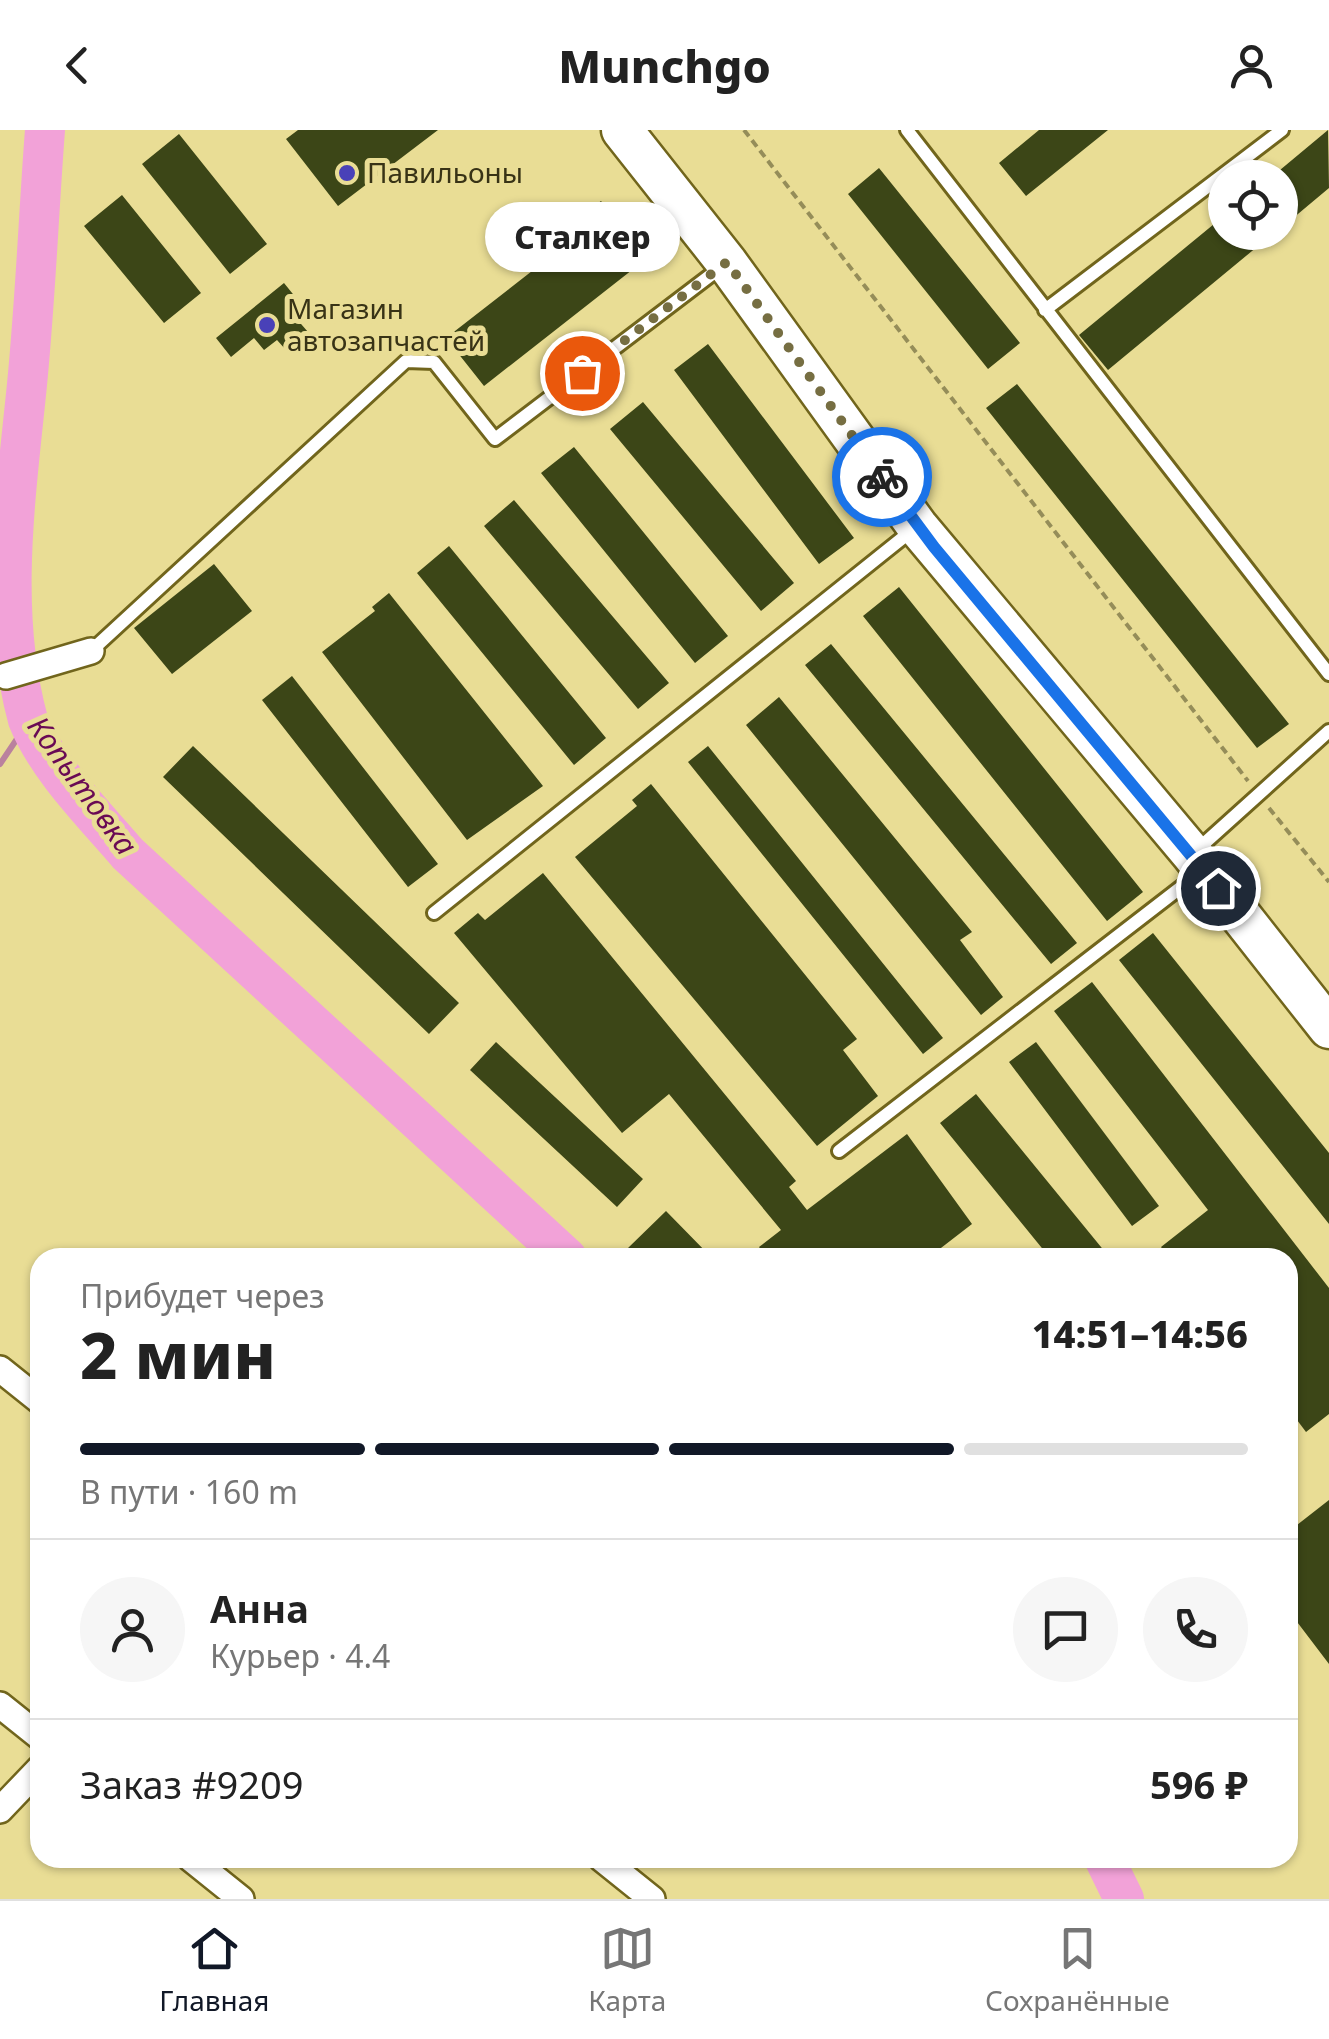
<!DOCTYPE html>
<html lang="ru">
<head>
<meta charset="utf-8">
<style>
  :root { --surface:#fff; --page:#f6f6f6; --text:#222; --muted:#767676; --line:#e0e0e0; --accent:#111827 }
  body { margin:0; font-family:"Noto Sans",sans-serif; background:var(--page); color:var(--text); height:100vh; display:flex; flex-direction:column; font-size:38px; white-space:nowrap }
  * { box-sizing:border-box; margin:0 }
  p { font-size:32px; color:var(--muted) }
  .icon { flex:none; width:55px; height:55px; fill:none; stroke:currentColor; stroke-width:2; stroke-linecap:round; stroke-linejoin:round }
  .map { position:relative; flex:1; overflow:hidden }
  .drawer { position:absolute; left:30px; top:1118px; width:1268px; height:620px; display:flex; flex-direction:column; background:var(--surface); border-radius:30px; box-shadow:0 2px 8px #0004 }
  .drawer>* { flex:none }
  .buttons { position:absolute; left:1208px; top:30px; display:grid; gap:20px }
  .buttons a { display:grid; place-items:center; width:90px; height:90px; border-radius:50%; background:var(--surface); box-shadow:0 2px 8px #0004; font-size:50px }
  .pin { position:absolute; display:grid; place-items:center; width:85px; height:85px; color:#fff; margin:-42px; border:5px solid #fff; border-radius:50%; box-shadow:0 2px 10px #0007 }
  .courier { position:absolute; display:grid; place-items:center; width:100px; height:100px; margin:-50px; border:8px solid #1a73e8; border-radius:50%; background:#fff; color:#222; box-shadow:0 2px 12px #0007 }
  .bubble { position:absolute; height:70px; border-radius:35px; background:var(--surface); box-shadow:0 2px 8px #0004; font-size:32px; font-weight:800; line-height:70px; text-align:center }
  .head em { font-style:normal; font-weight:800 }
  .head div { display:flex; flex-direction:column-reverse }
  .head { display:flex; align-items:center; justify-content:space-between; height:170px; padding:0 50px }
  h1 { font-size:65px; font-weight:800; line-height:75px }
  .bar { display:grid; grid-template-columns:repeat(4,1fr); gap:15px 10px; align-content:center; height:120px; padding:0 50px }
  .bar i { height:12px; border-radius:8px; background:var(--line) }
  .bar .on { background:var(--accent) }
  .bar p { grid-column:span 4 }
  .line { display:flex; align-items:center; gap:25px; padding:0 50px; border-top:2px solid var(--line) }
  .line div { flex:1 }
  .round { display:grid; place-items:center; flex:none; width:105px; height:105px; border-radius:52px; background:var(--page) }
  header { display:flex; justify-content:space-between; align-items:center; height:130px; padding:0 50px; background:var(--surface); font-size:45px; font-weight:800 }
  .tabs { display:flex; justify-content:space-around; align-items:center; height:140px; border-top:2px solid var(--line); background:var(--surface); font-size:28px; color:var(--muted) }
  .tabs a { display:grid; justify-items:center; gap:5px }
  .tabs .on { color:var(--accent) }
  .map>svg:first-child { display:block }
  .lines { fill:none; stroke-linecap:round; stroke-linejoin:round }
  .stream { stroke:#ba819e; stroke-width:6 }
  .river { stroke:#f2a2d8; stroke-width:40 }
  .building { fill:#3c4617 }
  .lane-casing { stroke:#71651c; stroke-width:18 }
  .street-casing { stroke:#71651c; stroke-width:30 }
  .primary-casing { stroke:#71651c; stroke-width:45 }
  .path { stroke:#958d59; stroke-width:4; stroke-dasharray:8 5; stroke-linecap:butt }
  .lane { stroke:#fff; stroke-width:12 }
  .street { stroke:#fff; stroke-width:25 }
  .primary { stroke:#fff; stroke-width:40 }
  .done { stroke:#766e42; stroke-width:10; stroke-dasharray:0 18 }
  .route { stroke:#1a73e8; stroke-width:12 }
  .poi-dot { fill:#4941b8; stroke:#e9dd95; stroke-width:4 }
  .labels { text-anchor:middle; stroke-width:10; stroke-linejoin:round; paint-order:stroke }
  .poi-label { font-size:28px; fill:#383316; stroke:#e9dd95; text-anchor:start }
  .water-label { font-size:30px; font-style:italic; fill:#690a54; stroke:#e9dd95 }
</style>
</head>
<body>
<header><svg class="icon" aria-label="back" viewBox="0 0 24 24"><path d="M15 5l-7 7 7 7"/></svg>Munchgo<svg class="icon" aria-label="person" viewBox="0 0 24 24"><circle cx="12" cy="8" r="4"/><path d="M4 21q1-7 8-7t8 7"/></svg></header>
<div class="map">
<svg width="1329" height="1769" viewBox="0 0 1329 1769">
  <rect width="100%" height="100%" fill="#e9dd95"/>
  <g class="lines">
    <path class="stream" d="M 0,634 L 29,591"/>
    <path class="river" d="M 45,0 C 38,91 35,183 25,274 C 14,379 0,487 28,590 C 48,639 94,684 128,724 L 567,1128
      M 1104,1728 L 1124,1769"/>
  </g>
  <path class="building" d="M 298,0 L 438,0 L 338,76 L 286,9 Z
    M 1039,0 L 1108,0 L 1026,66 L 999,33 Z
    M 1328,0 L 1329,58 L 1280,99 L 1280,40 Z
    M 179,4 L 267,114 L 230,144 L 142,34 Z
    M 879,38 L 1020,213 L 988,239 L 848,64 Z
    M 122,65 L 201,163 L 164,193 L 84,96 Z
    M 601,71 L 646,129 L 484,256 L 446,208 L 532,141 L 524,131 Z
    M 1225,85 L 1225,102 L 1275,102 L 1108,240 L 1079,205 Z
    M 284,153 L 305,179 L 295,187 L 308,202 L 286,220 L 277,210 L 264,220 L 254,208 L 231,227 L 216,208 Z
    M 708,214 L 854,408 L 819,434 L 674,240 Z
    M 1017,254 L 1289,594 L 1257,618 L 986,278 Z
    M 643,272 L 794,453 L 761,481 L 610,299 Z
    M 574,317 L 728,506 L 695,533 L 541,343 Z
    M 514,370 L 669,553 L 638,579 L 484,396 Z
    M 449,416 L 606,608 L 574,635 L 417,443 Z
    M 214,434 L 252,481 L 172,544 L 134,498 Z
    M 899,457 L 1143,762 L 1107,791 L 863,486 Z
    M 389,463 L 543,656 L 467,710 L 322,522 L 375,481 L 372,477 Z
    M 831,514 L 1077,813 L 1051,834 L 805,535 Z
    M 292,546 L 438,734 L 408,757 L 262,570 Z
    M 779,567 L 972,802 L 960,810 L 1003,867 L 981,885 L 746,595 Z
    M 193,616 L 459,873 L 429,904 L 163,647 Z
    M 708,616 L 943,908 L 923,924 L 688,632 Z
    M 651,654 L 857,909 L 843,920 L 878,966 L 817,1016 L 575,727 L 637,676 L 632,670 Z
    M 543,743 L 796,1051 L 789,1057 L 807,1080 L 907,1004 L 972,1094 L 928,1128 L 767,1128 L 759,1117 L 781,1100 L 669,964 L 622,1003 L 454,803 L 478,783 L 485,790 Z
    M 1153,803 L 1329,1023 L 1329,1094 L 1119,830 Z
    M 1092,852 L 1329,1158 L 1329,1284 L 1306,1302 L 1288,1278 L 1288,1128 L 1169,1128 L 1161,1117 L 1208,1080 L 1054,881 Z
    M 496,912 L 643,1049 L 617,1077 L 470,940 Z
    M 1036,912 L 1159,1076 L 1132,1096 L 1009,932 Z
    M 976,964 L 1110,1128 L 1050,1128 L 940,993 Z
    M 666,1081 L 712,1128 L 638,1128 L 628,1118 Z
    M 1329,1370 L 1329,1534 L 1288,1480 L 1288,1402 Z"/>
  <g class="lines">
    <defs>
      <path id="lane" d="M 907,0 L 1329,544
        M 1045,180 L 1282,0
        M 91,521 L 406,231 L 434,232 L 495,309 L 724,135
        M 1198,719 L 1329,601
        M 434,783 L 915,398
        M 839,1021 L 1202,741"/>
      <path id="street" d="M 6,546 L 91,521
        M 0,1239 L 40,1271
        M 0,1575 L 40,1607
        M 0,1680 L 40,1638
        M 190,1728 L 241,1769
        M 601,1728 L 652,1769"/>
      <path id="primary" d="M 622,0 L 727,133 L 917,396 L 1192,724 L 1329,898"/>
    </defs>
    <use href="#lane" class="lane-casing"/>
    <use href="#street" class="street-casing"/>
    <use href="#primary" class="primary-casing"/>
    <path class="path" d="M 744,0 L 1248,651
      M 1269,678 L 1329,752"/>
    <use href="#lane" class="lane"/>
    <use href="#street" class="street"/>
    <use href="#primary" class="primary"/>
  </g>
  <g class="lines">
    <path class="done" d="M 582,243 L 727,132 L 882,347"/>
    <path class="route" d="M 882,347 L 934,417 L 1218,758"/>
  </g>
  <g class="poi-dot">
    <circle cx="347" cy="43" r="10"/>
    <circle cx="267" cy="195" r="10"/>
  </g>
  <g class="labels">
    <g class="poi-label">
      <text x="367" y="53">Павильоны</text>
      <text x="287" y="189">Магазин<tspan x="287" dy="32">автозапчастей</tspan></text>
    </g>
    <g class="water-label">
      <text transform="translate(82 656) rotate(54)" y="10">Копытовка</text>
    </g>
  </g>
</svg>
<div class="buttons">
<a><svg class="icon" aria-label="locate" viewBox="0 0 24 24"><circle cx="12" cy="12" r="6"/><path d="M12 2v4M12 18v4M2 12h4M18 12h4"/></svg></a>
</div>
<div class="pin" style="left:582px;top:243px;background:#ea580c"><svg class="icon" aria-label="bag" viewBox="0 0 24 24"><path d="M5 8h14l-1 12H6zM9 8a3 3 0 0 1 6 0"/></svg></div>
<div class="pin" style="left:1218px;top:758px;background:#1f2937"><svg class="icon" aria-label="home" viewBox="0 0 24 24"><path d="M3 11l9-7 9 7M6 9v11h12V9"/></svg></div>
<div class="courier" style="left:882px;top:347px"><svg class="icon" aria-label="bike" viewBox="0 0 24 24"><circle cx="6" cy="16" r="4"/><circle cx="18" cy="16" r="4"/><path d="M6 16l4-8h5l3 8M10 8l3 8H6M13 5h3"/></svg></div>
<div class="bubble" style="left:485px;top:72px;width:195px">Сталкер</div>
<section class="drawer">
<div class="head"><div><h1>2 мин</h1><p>Прибудет через</p></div><em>14:51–14:56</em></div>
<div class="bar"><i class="on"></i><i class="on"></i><i class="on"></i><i></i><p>В пути · 160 m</p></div>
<div class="line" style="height:180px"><a class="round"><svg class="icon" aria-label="person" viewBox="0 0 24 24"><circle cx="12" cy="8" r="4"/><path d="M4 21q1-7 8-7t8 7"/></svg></a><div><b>Анна</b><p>Курьер · 4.4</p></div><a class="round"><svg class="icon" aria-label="chat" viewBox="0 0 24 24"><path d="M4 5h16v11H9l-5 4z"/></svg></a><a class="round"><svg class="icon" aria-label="phone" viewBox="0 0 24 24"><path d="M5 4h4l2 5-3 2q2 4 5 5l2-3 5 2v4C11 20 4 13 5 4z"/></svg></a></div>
<div class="line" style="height:130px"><div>Заказ #9209</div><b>596 ₽</b></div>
</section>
</div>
<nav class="tabs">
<a class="on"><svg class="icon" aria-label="home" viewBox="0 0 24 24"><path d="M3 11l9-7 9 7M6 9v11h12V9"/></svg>Главная</a>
<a><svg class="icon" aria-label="map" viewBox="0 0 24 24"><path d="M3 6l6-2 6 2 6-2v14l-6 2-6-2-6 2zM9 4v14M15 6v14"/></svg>Карта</a>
<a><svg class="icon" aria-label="saved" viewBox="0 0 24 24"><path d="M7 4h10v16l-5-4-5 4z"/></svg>Сохранённые</a>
</nav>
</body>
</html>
